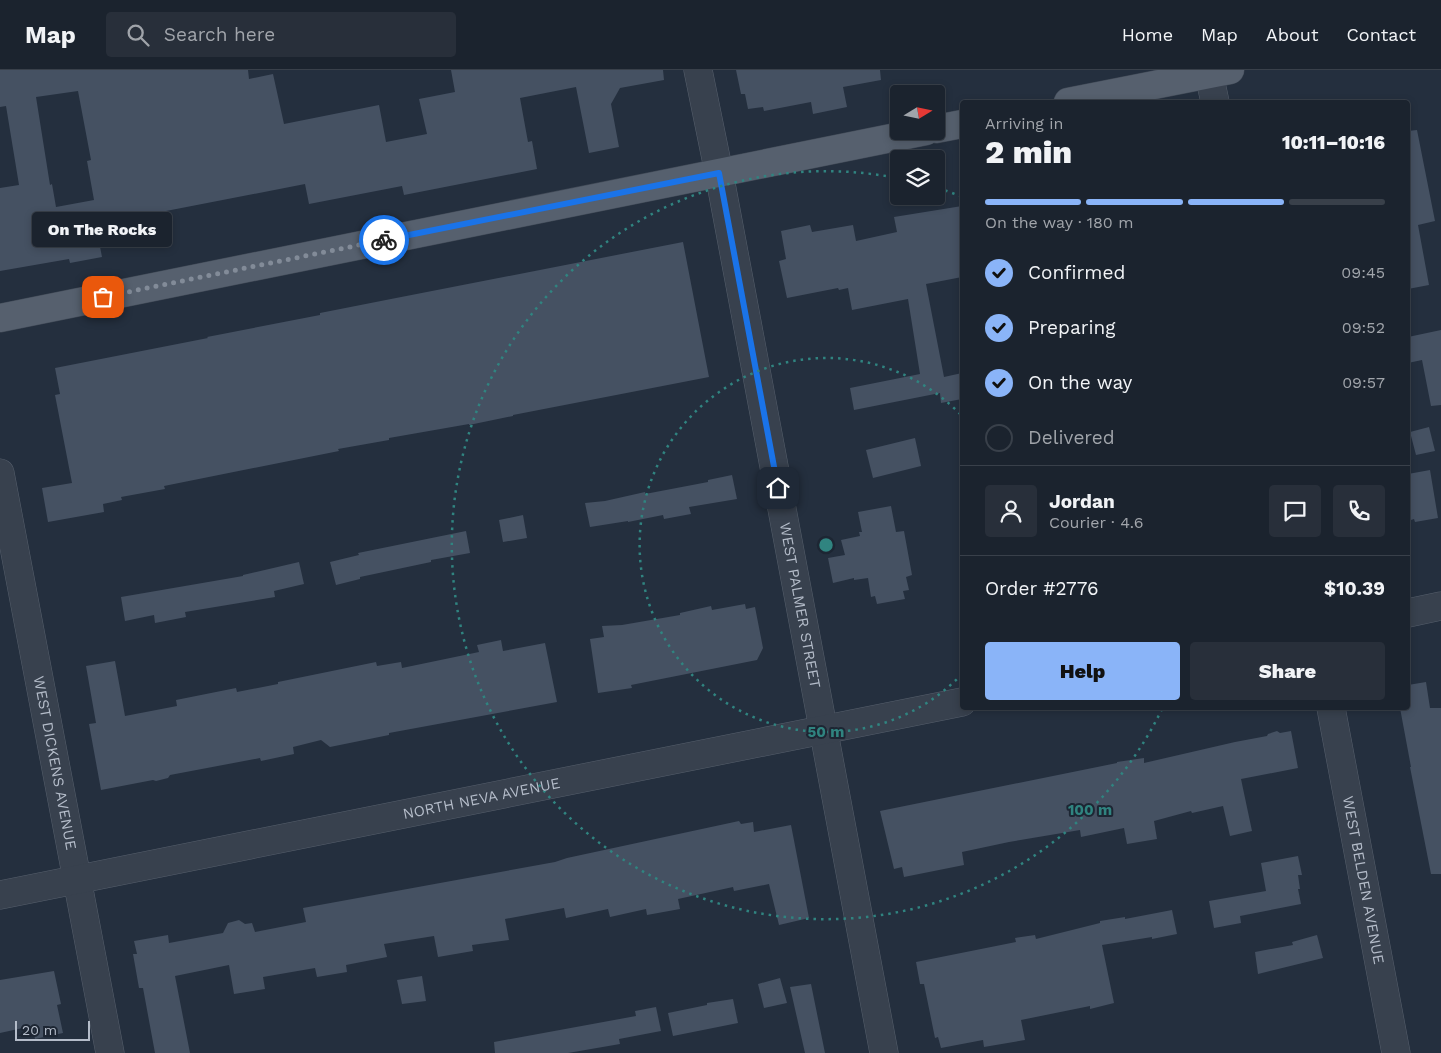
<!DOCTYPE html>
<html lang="en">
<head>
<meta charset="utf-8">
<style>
  :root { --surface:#1b232e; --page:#282f3a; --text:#f1f3f6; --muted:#a0a4aa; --line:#39404a; --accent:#8ab4f8 }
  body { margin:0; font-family:"Work Sans",sans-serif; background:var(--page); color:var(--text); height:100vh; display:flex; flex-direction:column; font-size:19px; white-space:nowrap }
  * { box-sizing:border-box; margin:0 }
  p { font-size:16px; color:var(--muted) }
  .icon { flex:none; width:28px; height:28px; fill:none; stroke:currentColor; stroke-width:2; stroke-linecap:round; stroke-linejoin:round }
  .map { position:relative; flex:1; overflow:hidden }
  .sheet { position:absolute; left:960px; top:30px; width:450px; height:610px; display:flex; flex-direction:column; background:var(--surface); border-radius:5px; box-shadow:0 2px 8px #0003,0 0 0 1px var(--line) }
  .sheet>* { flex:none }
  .needle { width:32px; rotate:80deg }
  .tools { position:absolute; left:890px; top:15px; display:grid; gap:10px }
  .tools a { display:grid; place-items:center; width:55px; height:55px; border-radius:5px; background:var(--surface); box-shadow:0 2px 8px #0003,0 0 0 1px var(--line); font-size:25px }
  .scale { position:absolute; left:15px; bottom:12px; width:75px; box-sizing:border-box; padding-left:5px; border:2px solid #b4bcc9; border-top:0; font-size:14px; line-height:18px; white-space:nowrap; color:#b4bcc9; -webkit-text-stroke:4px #1d2633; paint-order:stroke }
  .pin { position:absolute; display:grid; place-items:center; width:42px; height:42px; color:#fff; margin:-21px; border-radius:10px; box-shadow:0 2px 8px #0006 }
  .courier { position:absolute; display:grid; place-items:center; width:50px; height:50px; margin:-25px; border:4px solid #1a73e8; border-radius:50%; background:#fff; color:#222; box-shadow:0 1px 6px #0007 }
  .bubble { position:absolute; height:35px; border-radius:5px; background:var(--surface); box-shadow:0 2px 8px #0003,0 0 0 1px var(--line); font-size:16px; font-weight:800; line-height:35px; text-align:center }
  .headline em { font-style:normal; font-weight:800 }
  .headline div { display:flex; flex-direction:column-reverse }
  .headline { display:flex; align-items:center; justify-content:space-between; height:85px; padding:0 25px }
  h1 { font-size:32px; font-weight:800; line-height:38px }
  .bar { display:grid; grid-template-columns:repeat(4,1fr); gap:8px 5px; align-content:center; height:60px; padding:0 25px }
  .bar i { height:6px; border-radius:4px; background:var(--line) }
  .bar .current { background:var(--accent) }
  .bar p { grid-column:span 4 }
  .line { display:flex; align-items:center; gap:12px; padding:0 25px; border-top:1px solid var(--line) }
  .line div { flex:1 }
  .round { display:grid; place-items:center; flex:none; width:52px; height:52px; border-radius:5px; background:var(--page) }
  ol { padding:0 25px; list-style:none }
  li { display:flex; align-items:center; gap:15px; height:55px }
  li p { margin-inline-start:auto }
  li .icon { padding:5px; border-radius:50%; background:var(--accent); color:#111; stroke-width:4 }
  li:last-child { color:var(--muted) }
  li i { width:28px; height:28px; border:2px solid var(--line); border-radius:50% }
  .cta { display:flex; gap:10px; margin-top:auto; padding:10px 25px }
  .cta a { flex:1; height:58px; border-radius:5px; background:var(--accent); color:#111; font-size:20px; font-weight:800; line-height:58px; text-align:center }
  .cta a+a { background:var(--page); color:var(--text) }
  header { display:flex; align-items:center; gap:30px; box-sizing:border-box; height:70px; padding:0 25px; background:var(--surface); border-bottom:1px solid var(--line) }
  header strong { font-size:24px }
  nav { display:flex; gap:28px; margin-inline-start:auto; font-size:18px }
  .search { width:350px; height:45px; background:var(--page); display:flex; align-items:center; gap:12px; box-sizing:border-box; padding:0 18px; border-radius:5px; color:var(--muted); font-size:19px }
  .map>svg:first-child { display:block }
  .building { fill:#455162; fill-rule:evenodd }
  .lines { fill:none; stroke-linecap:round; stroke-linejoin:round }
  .minor-casing { stroke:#565f6c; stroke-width:29 }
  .major-casing { stroke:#414a57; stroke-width:29 }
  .minor { stroke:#38414e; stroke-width:28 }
  .major { stroke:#56606e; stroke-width:28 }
  .done { stroke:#828b98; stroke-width:5; stroke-dasharray:0 9 }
  .route { stroke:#1a73e8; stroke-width:6 }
  .ring { fill:none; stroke:#308480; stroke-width:2.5; stroke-dasharray:2.5 5 }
  .labels { text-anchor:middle; stroke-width:4; stroke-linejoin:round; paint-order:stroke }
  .street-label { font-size:15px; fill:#b4bcc9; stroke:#1d2633 }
  .centre { fill:#308480; stroke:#1d2633; stroke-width:2.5 }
  .ring-label { font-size:15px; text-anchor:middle; font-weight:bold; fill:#308480; stroke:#1d2633; stroke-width:4; stroke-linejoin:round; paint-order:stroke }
</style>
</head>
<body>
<header>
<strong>Map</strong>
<div class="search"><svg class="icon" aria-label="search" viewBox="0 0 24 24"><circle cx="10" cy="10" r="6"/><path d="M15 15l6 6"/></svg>Search here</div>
<nav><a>Home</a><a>Map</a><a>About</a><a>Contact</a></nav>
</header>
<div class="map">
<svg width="1441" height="983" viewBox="0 0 1441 983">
  <rect width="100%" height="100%" fill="#242f3e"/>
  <path class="building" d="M 0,0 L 248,0 L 249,9 L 273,4 L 284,54 L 379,35 L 386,72 L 427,64 L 419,29 L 455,22 L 451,0 L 663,0 L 664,10 L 620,18 L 611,34 L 619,77 L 589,83 L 576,17 L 520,28 L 528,72 L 532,71 L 537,99 L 404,125 L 402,116 L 309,134 L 305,114 L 130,148 L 131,155 L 97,161 L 102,187 L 70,193 L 69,189 L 0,201 L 0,118 L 19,115 L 6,36 L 0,37 ZM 78,21 L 91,90 L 87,91 L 94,130 L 56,137 L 52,114 L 50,115 L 36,27 Z
    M 736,0 L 880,0 L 881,10 L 843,17 L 847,37 L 813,44 L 811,32 L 764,41 L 763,37 L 748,39 L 745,24 L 741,24 Z
    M 1417,60 L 1435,151 L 1418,155 L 1429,215 L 1408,219 L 1408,61 Z
    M 962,136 L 962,207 L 926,214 L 944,307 L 962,303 L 962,329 L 941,333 L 940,323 L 854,340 L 850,318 L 920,304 L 908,229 L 852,240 L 848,218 L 839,220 L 838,218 L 787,228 L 779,191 L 786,189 L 781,161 L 810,155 L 812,162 L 853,155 L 856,171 L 897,162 L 894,147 Z
    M 683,172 L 709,307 L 513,345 L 513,346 L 469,355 L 469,354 L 389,368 L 389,370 L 338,379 L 339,381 L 164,416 L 165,419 L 121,427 L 122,430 L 103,434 L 104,442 L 48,452 L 42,418 L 72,413 L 55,325 L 60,324 L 55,298 L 208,268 L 207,267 L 320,245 L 320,243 L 391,229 Z
    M 1441,260 L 1441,335 L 1431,336 L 1422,290 L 1408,293 L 1408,267 Z
    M 1429,357 L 1435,381 L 1416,385 L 1410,362 Z
    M 915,368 L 921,396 L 873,408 L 866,380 Z
    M 1430,400 L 1438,448 L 1415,452 L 1414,449 L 1408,451 L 1408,404 Z
    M 732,405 L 737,429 L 689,437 L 691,444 L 664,449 L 663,445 L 628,452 L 628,451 L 590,457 L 585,433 L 605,431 L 645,422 L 645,424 L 708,412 L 708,410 Z
    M 891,436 L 896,462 L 904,461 L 912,505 L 906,507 L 909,520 L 903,521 L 905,529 L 877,534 L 875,526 L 871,527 L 868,508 L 854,510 L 854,508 L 833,513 L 828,488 L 845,485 L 841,470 L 860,466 L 859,462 L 862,462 L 858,442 Z
    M 523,445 L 527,468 L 503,472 L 499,450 Z
    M 466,461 L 470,483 L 431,490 L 431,492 L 360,507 L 360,509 L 336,515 L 330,492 L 359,485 L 358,483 Z
    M 299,492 L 304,514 L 274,521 L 275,527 L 185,542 L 186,547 L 155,553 L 154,545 L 125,551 L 121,527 L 243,506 L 243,505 Z
    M 745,534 L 746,539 L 755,537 L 763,578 L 757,590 L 631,615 L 632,618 L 598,623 L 590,569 L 604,567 L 602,556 L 622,555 L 680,545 L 680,543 L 711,536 L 712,540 Z
    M 501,570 L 503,581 L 545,573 L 557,632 L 389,663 L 389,665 L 330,677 L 321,670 L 293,677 L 294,684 L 261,691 L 260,688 L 170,705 L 168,708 L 156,711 L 153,710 L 101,720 L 89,654 L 96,653 L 86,596 L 115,591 L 125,646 L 177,636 L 176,630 L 236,618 L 237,622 L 278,614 L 278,612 L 376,592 L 377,596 L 401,592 L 402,598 L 479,582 L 477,575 Z
    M 1426,612 L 1430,638 L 1441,638 L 1441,804 L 1431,804 L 1410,697 L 1411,697 L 1400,638 L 1408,638 L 1408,615 Z
    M 1277,661 L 1280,663 L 1291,661 L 1298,698 L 1241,709 L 1252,761 L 1230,766 L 1223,736 L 1192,743 L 1191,741 L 1154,751 L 1157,769 L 1127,774 L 1124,758 L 1081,767 L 1080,760 L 1009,772 L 962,782 L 964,795 L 904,807 L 902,797 L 894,799 L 880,741 L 1117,693 L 1117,692 L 1144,688 L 1144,693 L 1235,672 L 1267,666 L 1268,664 Z
    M 739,751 L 741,754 L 753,752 L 754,762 L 791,755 L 809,848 L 779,855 L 769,814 L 734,821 L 733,817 L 678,829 L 680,839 L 647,845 L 646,839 L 610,847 L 608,839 L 566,848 L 564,838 L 505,849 L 509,870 L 472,875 L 473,881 L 438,887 L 434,866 L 384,874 L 387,887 L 346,895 L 347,902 L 317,907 L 315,898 L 263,907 L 265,919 L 234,924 L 229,895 L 175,906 L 190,983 L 155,983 L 143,918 L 139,918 L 133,884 L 137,884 L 134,871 L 168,865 L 169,873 L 223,863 L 228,853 L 239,850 L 245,854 L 252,853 L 255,862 L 306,852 L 303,838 L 555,792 L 567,788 Z
    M 1298,786 L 1302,805 L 1298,805 L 1300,819 L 1298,819 L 1301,834 L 1240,846 L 1241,853 L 1214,858 L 1209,831 L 1266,821 L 1261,793 Z
    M 1172,840 L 1177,864 L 1152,869 L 1152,867 L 1102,875 L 1114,933 L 1090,939 L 1090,936 L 1021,950 L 1025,970 L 984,977 L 983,970 L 941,978 L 938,967 L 935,968 L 924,914 L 920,914 L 916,892 L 1016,872 L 1015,868 L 1035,865 L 1036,869 L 1100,853 L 1100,851 L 1125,847 L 1125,849 Z
    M 1317,865 L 1323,888 L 1258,904 L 1255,882 L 1293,875 L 1292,872 Z
    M 54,901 L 61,934 L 57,935 L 63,963 L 35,969 L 32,956 L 0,963 L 0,910 Z
    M 422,906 L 426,931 L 402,934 L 397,910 Z
    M 780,908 L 787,933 L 764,938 L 758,914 Z
    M 811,914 L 825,983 L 805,983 L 790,917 Z
    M 733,929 L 738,953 L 673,966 L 668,943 L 707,935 L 707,933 Z
    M 656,937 L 661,961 L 619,969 L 620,974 L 568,983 L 495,983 L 494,972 L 636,946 L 635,941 Z"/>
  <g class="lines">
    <defs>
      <g id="minor">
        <path id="s1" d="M 698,0 L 719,103 L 884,983"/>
        <path d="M 1209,4 L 1215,32"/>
        <path id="s2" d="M 0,403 L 110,983"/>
        <path d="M 1408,543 L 1441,536"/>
        <path id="s3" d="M 1331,638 L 1396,983"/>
        <path id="s4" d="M 0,825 L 962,632"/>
      </g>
      <path id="major" d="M 1068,32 L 1230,0
        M 936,59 L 962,54
        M 0,248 L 926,61"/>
    </defs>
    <use href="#minor" class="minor-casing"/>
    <use href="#major" class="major-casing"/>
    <use href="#minor" class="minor"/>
    <use href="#major" class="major"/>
  </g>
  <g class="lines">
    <path class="done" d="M 103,227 L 384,170"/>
    <path class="route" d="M 384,170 L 719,103 L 778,418"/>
  </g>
  <g class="ring">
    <path d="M962 604A187 187 0 1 1 962 346"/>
    <path d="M1162 639A374 374 0 1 1 897 108M938 118A374 374 0 0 1 960 126"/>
  </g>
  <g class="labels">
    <g class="street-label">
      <text dy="5" stroke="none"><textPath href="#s1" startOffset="545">WEST PALMER STREET</textPath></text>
      <text dy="5" stroke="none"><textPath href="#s2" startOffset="295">WEST DICKENS AVENUE</textPath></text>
      <text dy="5" stroke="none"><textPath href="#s4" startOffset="491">NORTH NEVA AVENUE</textPath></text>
      <text dy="5" stroke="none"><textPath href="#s3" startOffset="175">WEST BELDEN AVENUE</textPath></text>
    </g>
  </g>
  <circle cx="826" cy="475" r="8" class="centre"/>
  <g class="ring-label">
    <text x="826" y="667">50 m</text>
    <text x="1090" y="745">100 m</text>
  </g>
</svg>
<div class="tools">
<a><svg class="needle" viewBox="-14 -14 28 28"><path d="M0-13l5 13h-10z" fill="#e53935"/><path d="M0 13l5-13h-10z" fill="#a0a4aa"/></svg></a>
<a><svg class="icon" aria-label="layers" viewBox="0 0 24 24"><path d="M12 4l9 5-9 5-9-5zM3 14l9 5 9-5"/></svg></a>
</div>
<div class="scale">20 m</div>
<div class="pin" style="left:103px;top:227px;background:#ea580c"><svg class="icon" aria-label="bag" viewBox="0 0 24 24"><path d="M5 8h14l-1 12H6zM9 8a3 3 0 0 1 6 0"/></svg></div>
<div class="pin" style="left:778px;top:418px;background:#1f2937"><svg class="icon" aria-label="home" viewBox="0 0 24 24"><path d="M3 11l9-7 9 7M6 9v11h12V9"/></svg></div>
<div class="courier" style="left:384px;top:170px"><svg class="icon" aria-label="bike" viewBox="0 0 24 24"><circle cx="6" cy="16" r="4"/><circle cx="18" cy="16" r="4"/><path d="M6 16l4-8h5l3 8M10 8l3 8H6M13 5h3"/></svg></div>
<div class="bubble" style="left:32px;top:142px;width:140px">On The Rocks</div>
<section class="sheet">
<div class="headline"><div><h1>2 min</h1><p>Arriving in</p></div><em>10:11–10:16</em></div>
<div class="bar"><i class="current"></i><i class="current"></i><i class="current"></i><i></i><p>On the way · 180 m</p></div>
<ol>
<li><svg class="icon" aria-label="check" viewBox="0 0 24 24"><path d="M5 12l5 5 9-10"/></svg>Confirmed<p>09:45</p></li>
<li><svg class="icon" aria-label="check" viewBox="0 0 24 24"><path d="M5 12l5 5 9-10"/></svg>Preparing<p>09:52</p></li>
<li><svg class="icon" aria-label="check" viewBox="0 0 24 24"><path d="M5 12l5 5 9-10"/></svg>On the way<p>09:57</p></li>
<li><i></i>Delivered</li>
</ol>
<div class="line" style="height:90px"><a class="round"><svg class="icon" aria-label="person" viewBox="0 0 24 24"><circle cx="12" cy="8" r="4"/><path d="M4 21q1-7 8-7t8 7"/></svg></a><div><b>Jordan</b><p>Courier · 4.6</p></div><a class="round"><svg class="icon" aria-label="chat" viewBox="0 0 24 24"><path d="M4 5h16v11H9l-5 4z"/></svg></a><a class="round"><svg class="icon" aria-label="phone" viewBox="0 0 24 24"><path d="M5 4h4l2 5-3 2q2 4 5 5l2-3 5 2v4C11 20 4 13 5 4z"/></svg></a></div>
<div class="line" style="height:65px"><div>Order #2776</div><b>$10.39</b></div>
<div class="cta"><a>Help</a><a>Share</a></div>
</section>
</div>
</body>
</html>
